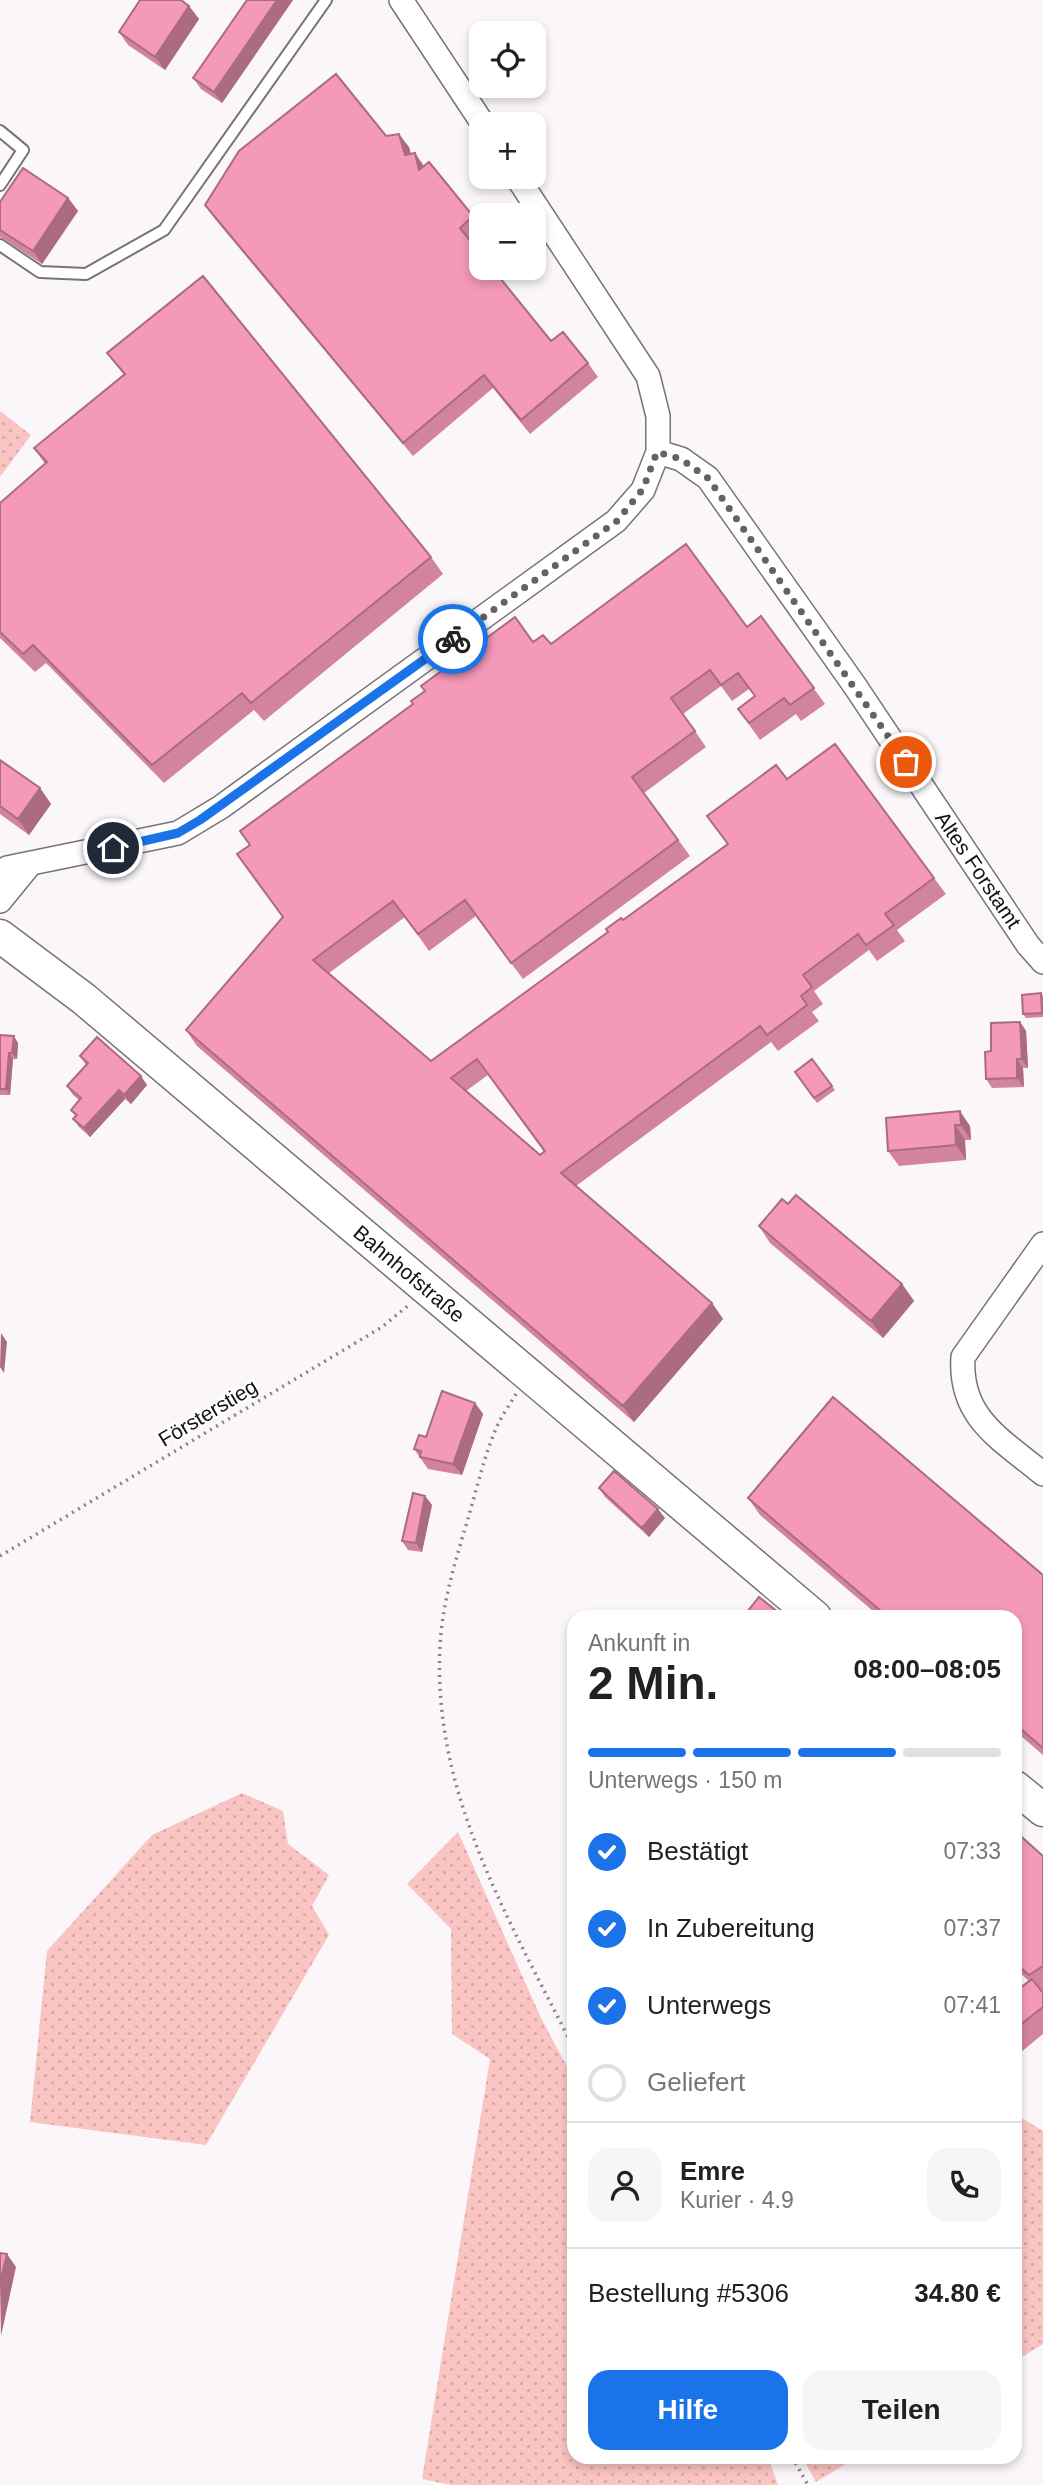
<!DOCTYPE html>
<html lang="de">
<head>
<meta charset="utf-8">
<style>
  :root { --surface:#fff; --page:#f6f6f6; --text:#202124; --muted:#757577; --line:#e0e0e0; --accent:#1a73e8 }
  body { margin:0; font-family:Arial,sans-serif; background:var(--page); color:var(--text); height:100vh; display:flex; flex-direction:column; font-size:26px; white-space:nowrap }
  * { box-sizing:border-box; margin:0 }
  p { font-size:23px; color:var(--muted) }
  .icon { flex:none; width:38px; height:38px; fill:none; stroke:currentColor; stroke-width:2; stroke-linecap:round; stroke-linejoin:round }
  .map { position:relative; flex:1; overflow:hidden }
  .panel { position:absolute; left:567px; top:1610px; width:455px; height:854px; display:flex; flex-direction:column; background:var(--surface); border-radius:21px; box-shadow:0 4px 10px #0003 }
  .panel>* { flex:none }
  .controls { position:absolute; left:469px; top:21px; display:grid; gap:14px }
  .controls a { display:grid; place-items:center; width:77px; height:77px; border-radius:14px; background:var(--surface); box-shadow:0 4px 10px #0003; font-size:35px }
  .pin { position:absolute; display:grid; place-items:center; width:60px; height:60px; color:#fff; margin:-30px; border:4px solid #fff; border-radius:50%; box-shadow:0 2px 7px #0007 }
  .courier { position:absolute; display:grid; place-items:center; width:70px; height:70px; margin:-35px; border:5px solid #1a73e8; border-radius:50%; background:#fff; color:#222; box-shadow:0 2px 9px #0007 }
  .head em { font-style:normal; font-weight:700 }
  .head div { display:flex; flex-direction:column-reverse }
  .head { display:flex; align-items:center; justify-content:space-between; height:119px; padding:0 21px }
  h1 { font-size:46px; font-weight:700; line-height:52px }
  .bar { display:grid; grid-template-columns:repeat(4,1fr); gap:10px 7px; align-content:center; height:84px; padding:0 21px }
  .bar i { height:9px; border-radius:5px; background:var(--line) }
  .bar .current { background:var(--accent) }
  .bar p { grid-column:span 4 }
  .line { display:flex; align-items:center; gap:18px; padding:0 21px; border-top:2px solid var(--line) }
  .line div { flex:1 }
  .round { display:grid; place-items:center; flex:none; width:74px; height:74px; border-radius:21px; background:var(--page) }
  ol { padding:0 21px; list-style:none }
  li { display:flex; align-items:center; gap:21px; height:77px }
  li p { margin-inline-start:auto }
  li .icon { padding:7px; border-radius:50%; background:var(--accent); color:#fff; stroke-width:4 }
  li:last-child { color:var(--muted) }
  li i { width:38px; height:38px; border:4px solid var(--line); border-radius:50% }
  .action { display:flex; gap:14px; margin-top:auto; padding:14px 21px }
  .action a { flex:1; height:80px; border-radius:21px; background:var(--accent); color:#fff; font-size:28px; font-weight:700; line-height:80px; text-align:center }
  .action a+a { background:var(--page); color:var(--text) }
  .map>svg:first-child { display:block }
  .grass { fill:url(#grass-dots) }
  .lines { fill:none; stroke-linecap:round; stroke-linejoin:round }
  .lane-casing { stroke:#777376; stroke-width:14 }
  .street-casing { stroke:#777376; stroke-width:26 }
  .secondary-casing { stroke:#777376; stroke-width:35 }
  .path { stroke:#858385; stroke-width:3.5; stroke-dasharray:2 5; stroke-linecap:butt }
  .lane { stroke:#fff; stroke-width:10 }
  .street { stroke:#fff; stroke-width:23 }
  .secondary { stroke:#fff; stroke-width:32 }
  .wall { fill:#d2849e; fill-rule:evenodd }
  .shaded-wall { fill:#ab6b81 }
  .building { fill:#f499b8; stroke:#ab6b81; stroke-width:2; fill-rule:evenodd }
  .done { stroke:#646264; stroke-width:7; stroke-dasharray:0 12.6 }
  .route { stroke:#1a73e8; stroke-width:9 }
  .labels { text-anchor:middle; stroke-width:5; stroke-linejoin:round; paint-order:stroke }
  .street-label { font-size:21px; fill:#141314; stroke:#fff }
</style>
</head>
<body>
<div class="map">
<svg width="1043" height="2485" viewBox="0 0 1043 2485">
  <defs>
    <pattern id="grass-dots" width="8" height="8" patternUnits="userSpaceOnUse" patternTransform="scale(1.75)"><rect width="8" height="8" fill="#fac4c2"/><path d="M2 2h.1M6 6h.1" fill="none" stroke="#d5a8a6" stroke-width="1.8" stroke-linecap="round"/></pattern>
  </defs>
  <rect width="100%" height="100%" fill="#faf6f9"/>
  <path class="grass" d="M 0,411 L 31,435 L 0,477 Z
    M 242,1793 L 283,1811 L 288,1844 L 329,1875 L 312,1906 L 329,1935 L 206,2145 L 30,2122 L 47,1951 L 152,1835 Z
    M 458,1832 L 541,2018 L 574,2080 L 574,2457 L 768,2457 L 778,2485 L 451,2485 L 422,2479 L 490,2059 L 452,2034 L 451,1929 L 407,1884 Z
    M 1015,2114 L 1043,2131 L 1043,2344 L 1015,2361 Z
    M 802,2457 L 857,2457 L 816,2482 Z"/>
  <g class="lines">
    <defs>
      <path id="lane" d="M 0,131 L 23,150 L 0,185
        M 0,245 L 40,272 L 86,274 L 164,230 L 326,0"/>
      <path id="street" d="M 401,0 L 483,124
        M 658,452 L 681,459 L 708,478 L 855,686 L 1028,945 L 1043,962
        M 0,873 L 7,868 L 178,833 L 221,807 L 616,521 L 643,490 L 658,452 L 658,416 L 648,376 L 517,177
        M 0,901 L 31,863
        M 1043,1244 L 963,1357 C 959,1418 1001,1439 1043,1474"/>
      <path id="secondary" d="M 0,936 L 84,999 L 815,1617
        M 1015,1787 L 1043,1810"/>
    </defs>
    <use href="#lane" class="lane-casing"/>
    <use href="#street" class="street-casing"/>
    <use href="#secondary" class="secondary-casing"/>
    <path class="path" d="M 516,1394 C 509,1406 500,1418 495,1431 C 483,1460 476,1492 467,1522 C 455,1562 442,1605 440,1646 C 432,1794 511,1923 574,2049
      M 0,1556 L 382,1327 L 410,1304
      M 792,2457 L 808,2485"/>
    <use href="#lane" class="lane"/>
    <use href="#street" class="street"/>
    <use href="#secondary" class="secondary"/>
  </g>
  <path class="wall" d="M 247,0 L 293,0 L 222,103 L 201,89 L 193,78 Z
    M 189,6 L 199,19 L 165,70 L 128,45 L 119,32 Z
    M 409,147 L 411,154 L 415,153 L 424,166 L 473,216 L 481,228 L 481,231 L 470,241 L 551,341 L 588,363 L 598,377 L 530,434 L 493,388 L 413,456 L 215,219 L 205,205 Z
    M 68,198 L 78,211 L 42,264 L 0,237 L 0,202 Z
    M 107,353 L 431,557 L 443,574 L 264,721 L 254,710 L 164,783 L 46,663 L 35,672 L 0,638 L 0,503 L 45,464 L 34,448 L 124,375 Z
    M 761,616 L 825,704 L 801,721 L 796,714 L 760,740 L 738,709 L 755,696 L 749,689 L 732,701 L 721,686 L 683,714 L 706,747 L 644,793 L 690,856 L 523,979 L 476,916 L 429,951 L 405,917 L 329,973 L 431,1061 L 727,844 L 707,816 L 787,779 L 934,878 L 946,894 L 897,930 L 905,941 L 877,961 L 869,950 L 814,991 L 823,1004 L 812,1012 L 819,1021 L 778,1051 L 771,1042 L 576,1186 L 712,1303 L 723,1319 L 634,1422 L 197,1046 L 186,1030 L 533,642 L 551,644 L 747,627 ZM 488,1075 L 544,1152 L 540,1155 L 466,1091 Z
    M 0,760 L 40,788 L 51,804 L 29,835 L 0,814 Z
    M 1041,993 L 1043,996 L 1043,1017 L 1026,1018 L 1023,1014 Z
    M 1020,1022 L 1026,1031 L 1028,1068 L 1023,1068 L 1024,1087 L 992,1088 L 986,1079 L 991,1051 Z
    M 0,1035 L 18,1043 L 17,1059 L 13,1059 L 10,1095 L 0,1095 Z
    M 80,1056 L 147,1085 L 131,1104 L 125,1099 L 90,1137 L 79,1127 L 73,1119 L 75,1116 L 71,1110 L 79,1100 L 73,1095 L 67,1086 L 86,1065 Z
    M 812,1059 L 835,1090 L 817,1103 L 795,1072 Z
    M 886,1118 L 970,1126 L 971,1140 L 965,1140 L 966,1160 L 899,1166 L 888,1151 Z
    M 759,1226 L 902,1284 L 914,1301 L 883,1338 L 770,1243 Z
    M 475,1403 L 483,1414 L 462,1475 L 428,1469 L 414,1449 L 426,1437 Z
    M 599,1488 L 665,1518 L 649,1537 L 605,1497 Z
    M 425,1496 L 432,1505 L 422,1552 L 408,1550 L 402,1541 Z
    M 748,1498 L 1043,1575 L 1043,1755 L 1015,1731 L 1015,1617 L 880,1617 L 760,1515 Z
    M 1015,1831 L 1043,1856 L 1043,2034 L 1015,2057 L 1015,1992 L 1029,1981 L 1015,1969 Z"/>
  <path class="shaded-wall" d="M 277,0 L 293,0 L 222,103 L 214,92 Z
    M 189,6 L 199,19 L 165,70 L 155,57 Z
    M 399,134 L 409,147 L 414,169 L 405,155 Z
    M 415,153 L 424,167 L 419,170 Z
    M 68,198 L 78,211 L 42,264 L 33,251 Z
    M 40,788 L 51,804 L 29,835 L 18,819 Z
    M 1020,1022 L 1026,1031 L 1028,1068 L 1022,1059 Z
    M 14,1036 L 18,1043 L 17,1059 L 12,1053 Z
    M 9,1053 L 13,1059 L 10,1095 L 6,1089 Z
    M 1017,1059 L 1023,1068 L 1024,1087 L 1017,1078 Z
    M 141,1076 L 147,1085 L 131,1104 L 124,1095 Z
    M 119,1090 L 125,1099 L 90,1137 L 84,1128 Z
    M 960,1111 L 970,1126 L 971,1140 L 961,1125 Z
    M 955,1125 L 965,1140 L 966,1160 L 956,1145 Z
    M 902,1284 L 914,1301 L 883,1338 L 871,1321 Z
    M 712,1303 L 723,1319 L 634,1422 L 623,1406 Z
    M 1,1333 L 7,1342 L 4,1373 L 0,1367 Z
    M 475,1403 L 483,1414 L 462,1475 L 453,1464 Z
    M 425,1496 L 432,1505 L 422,1552 L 416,1543 Z
    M 658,1509 L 665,1518 L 649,1537 L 642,1528 Z
    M 7,2254 L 16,2267 L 1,2336 L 0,2283 Z"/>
  <path class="building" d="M 140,0 L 181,0 L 189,6 L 155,57 L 119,32 Z
    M 247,0 L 277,0 L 214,92 L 193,78 Z
    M 336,74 L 386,136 L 399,134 L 405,155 L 415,153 L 419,170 L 429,162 L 473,216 L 460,228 L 481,254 L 481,268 L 492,268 L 551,341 L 563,332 L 588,363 L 521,420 L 484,375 L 403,443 L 205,205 L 239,151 Z
    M 23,168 L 68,198 L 33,251 L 0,230 L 0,202 Z
    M 203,276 L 431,557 L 251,703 L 242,693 L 152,765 L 33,645 L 23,654 L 0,632 L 0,503 L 47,462 L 34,448 L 125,374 L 107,353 Z
    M 686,544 L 747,627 L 761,616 L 814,688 L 790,705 L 784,698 L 749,723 L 738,709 L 755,696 L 738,673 L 721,685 L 710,670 L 671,698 L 695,731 L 632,777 L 678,840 L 511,963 L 465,900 L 418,934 L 393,901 L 313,960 L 431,1061 L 608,932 L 606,929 L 621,918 L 623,920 L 728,844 L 707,816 L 776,765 L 787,779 L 835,744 L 934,878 L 885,914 L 894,925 L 866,945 L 858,934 L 803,975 L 812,987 L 801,996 L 807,1005 L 767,1035 L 760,1026 L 561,1173 L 712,1303 L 623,1406 L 186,1030 L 283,917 L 237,854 L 250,845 L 240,831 L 413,704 L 411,701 L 425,691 L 421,686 L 515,617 L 533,642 L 543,635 L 551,644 ZM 477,1059 L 545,1151 L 540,1155 L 451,1078 Z
    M 0,760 L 40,788 L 18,819 L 0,806 Z
    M 1041,993 L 1042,1013 L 1023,1014 L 1022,995 Z
    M 1020,1022 L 1022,1059 L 1017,1059 L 1017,1078 L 986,1079 L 985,1052 L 991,1051 L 991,1023 Z
    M 0,1035 L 14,1036 L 12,1053 L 9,1053 L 6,1089 L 0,1089 Z
    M 97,1037 L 141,1076 L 124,1095 L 119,1090 L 84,1128 L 73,1119 L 77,1115 L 71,1110 L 81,1098 L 67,1086 L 88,1063 L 80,1056 Z
    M 812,1059 L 832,1086 L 814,1098 L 795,1072 Z
    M 960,1111 L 961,1125 L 955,1125 L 956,1145 L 888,1151 L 886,1118 Z
    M 796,1195 L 902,1284 L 871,1321 L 759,1226 L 782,1199 L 788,1204 Z
    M 442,1391 L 475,1403 L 453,1464 L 420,1457 L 421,1451 L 414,1449 L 419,1435 L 426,1437 Z
    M 833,1397 L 1043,1575 L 1043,1748 L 1015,1724 L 1015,1617 L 888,1617 L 748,1498 Z
    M 614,1471 L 658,1509 L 642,1528 L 599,1488 Z
    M 413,1493 L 425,1496 L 416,1543 L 402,1541 Z
    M 759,1597 L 784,1617 L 743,1617 Z
    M 1015,1831 L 1043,1856 L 1043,1966 L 1029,1975 L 1015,1963 Z
    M 1032,1979 L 1043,1993 L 1043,2007 L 1015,2029 L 1015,1992 Z
    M 0,2253 L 7,2254 L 0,2283 Z"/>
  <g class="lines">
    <path class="done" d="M 453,639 L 617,521 L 643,489 L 657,452 L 681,459 L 708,478 L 906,762"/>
    <path class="route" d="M 113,848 L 178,833 L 200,820 L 453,639"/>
  </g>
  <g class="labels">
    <g class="street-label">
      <text transform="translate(978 870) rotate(56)" y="7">Altes Forstamt</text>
      <text transform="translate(409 1274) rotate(40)" y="7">Bahnhofstraße</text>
      <text transform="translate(208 1413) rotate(-31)" y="7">Försterstieg</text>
    </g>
  </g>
</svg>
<div class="controls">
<a><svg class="icon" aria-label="locate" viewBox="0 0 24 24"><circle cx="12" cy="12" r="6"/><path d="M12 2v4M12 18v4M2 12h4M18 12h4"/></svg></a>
<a>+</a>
<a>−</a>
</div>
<div class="pin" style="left:906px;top:762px;background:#ea580c"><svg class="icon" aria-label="bag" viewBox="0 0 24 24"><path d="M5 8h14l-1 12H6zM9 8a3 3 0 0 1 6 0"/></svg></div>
<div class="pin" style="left:113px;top:848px;background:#1f2937"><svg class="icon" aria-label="home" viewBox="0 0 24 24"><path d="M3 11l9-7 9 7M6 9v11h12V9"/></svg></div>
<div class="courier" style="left:453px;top:639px"><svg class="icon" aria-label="bike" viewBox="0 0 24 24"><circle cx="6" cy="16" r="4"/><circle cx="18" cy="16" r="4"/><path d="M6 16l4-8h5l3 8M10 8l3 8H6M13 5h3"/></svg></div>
<section class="panel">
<div class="head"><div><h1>2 Min.</h1><p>Ankunft in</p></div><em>08:00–08:05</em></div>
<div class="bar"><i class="current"></i><i class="current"></i><i class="current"></i><i></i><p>Unterwegs · 150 m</p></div>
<ol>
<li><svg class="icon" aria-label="check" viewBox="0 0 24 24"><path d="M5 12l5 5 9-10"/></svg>Bestätigt<p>07:33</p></li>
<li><svg class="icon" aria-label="check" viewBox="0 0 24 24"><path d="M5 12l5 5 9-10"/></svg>In Zubereitung<p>07:37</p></li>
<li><svg class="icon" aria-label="check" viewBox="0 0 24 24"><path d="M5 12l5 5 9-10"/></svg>Unterwegs<p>07:41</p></li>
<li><i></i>Geliefert</li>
</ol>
<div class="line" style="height:126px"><a class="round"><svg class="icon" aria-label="person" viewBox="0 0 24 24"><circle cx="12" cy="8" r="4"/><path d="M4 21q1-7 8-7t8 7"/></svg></a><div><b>Emre</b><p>Kurier · 4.9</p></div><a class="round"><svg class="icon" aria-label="phone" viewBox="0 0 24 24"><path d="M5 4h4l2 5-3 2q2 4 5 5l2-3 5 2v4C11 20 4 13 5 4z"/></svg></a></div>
<div class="line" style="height:91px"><div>Bestellung #5306</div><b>34.80 €</b></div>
<div class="action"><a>Hilfe</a><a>Teilen</a></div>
</section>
</div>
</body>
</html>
